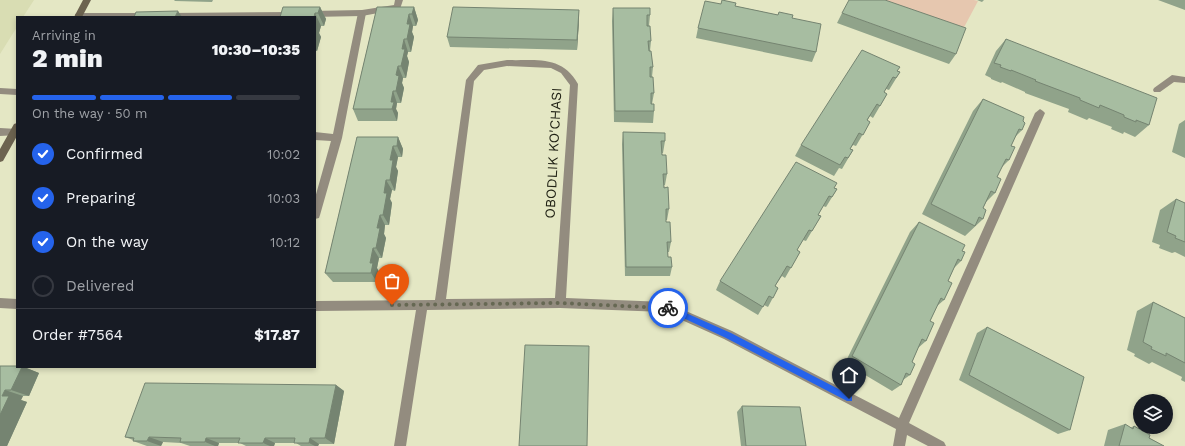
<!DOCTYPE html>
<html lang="en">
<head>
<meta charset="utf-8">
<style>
  :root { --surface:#171b24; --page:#242831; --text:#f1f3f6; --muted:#9ea1a6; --line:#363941; --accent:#2563eb }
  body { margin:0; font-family:"Work Sans",sans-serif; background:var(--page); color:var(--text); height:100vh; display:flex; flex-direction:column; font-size:15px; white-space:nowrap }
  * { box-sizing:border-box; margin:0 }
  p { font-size:13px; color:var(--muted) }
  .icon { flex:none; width:22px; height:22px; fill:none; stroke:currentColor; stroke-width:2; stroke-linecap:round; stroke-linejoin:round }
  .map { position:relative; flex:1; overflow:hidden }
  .panel { position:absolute; left:16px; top:16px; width:300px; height:352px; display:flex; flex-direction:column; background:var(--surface); border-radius:0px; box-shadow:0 2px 6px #0003 }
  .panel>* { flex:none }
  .buttons { position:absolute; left:1133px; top:394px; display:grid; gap:8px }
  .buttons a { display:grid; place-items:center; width:40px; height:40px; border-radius:50%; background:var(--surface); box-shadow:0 2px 6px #0003; font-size:20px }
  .pin { position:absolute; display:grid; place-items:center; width:34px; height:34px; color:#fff; margin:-41px -17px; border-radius:50% 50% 50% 0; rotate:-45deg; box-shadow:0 0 4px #0007 }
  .pin .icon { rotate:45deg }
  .courier { position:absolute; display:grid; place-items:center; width:40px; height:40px; margin:-20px; border:3px solid #2563eb; border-radius:50%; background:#fff; color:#222; box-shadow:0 1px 5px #0007 }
  .headline em { font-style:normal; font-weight:800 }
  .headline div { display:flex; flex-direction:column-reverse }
  .headline { display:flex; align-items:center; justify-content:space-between; height:68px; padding:0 16px }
  h1 { font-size:26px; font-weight:800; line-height:30px }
  .bar { display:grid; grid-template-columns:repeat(4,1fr); gap:6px 4px; align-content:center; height:48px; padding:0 16px }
  .bar i { height:5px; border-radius:3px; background:var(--line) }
  .bar .on { background:var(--accent) }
  .bar p { grid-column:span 4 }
  .line { display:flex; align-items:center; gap:10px; padding:0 16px; border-top:1px solid var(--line) }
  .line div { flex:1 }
  ol { padding:0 16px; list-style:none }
  li { display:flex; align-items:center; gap:12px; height:44px }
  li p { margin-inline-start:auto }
  li .icon { padding:4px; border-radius:50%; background:var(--accent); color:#fff; stroke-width:4 }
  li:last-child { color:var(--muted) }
  li i { width:22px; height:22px; border:2px solid var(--line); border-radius:50% }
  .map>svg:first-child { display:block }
  .built { fill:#d9ddb3 }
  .green { fill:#e6c7af }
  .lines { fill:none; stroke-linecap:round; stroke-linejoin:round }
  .service { fill:#938c7f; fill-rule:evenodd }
  .minor { fill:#938c7f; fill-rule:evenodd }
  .tertiary { fill:#938c7f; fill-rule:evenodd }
  .secondary { fill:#6c634f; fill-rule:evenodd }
  .wall { fill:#90a38a }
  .shaded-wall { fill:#758471 }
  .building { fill:#a7bda1; stroke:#758471 }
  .route { fill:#2563eb }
  .done { stroke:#666853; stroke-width:4; stroke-dasharray:0 7.2 }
  .labels { text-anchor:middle; stroke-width:3; stroke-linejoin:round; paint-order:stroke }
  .street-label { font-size:14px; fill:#222316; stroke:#e4e7c4 }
</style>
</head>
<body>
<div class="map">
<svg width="1185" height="446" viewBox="0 0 1185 446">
  <rect width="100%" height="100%" fill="#e4e7c4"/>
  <path class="built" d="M 0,0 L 34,0 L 23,17 L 17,17 L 17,27 L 0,54 Z"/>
  <path class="green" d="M 879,0 L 974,0 L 978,1 L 961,33 Z"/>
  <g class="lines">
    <path class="service" d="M 362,10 L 366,13 L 342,138 L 320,215 L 319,218 L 315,219 L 315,198 L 331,141 L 315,140 L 315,132 L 333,134 L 358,13 Z
      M 1172,75 L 1185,77 L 1185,83 L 1174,82 L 1160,92 L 1154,92 L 1153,90 L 1154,88 Z"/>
    <path class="minor" d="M 395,0 L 403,0 L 400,9 L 362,16 L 311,17 L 307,14 L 311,11 L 362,10 L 394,5 Z
      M 293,12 L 296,13 L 296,17 L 165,16 L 169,13 Z
      M 78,13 L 149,13 L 153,16 L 75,17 L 75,14 Z
      M 507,60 C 536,61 562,55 578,84 L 566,298 L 665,302 L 732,331 L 899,418 L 1035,113 L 1040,109 L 1043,111 L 1045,113 L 909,423 L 944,442 L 946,446 L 928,446 L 907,435 L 905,446 L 893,446 L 896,429 L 724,339 L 664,312 L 560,308 L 427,310 L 406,446 L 394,446 L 416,310 L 315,311 L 315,301 L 435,300 L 466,80 L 478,65 ZM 507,66 L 551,68 L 561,73 L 570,85 L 555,298 L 446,299 L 474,81 L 484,70 Z
      M 0,298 L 17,299 L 17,309 L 0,308 Z"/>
    <path class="tertiary" d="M 0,88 L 17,89 L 17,95 L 0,94 Z
      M 0,128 L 17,129 L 17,135 L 0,136 Z"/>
    <path class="secondary" d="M 83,0 L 91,0 L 82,17 L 74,17 Z
      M 17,123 L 17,136 L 3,161 L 0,162 L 0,149 L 14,124 Z"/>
  </g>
  <path class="wall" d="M 174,0 L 213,0 L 212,2 L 175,1 Z
    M 977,0 L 984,0 L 982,2 Z
    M 1158,0 L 1185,0 L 1185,10 Z
    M 735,6 L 792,18 L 816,52 L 812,62 L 696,38 L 698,28 Z
    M 320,7 L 326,19 L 324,26 L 321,26 L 319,33 L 321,37 L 317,51 L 315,51 L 315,17 L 280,17 Z
    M 377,7 L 414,7 L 418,20 L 416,26 L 413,26 L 412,32 L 414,37 L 411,52 L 408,52 L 407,56 L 409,62 L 406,78 L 403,78 L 402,83 L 404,88 L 401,103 L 397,103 L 396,109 L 398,113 L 397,121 L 358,121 L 353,109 Z
    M 613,8 L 650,15 L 649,26 L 651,41 L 650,51 L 653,67 L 652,77 L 654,93 L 652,104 L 654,111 L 653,123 L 614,122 L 612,21 Z
    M 579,10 L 579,21 L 577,50 L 450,47 L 447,37 Z
    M 842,13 L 956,54 L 949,64 L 837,23 Z
    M 1006,39 L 1149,125 L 1135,137 L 1124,132 L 1123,134 L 1111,129 L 1112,127 L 1089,118 L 1087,120 L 1068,112 L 1069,109 L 1025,93 L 1025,92 L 1002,82 L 1001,83 L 991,79 L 991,78 L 985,75 L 996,51 Z
    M 897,71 L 900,72 L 889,90 L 886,89 L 884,92 L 887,94 L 873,118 L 870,116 L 867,121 L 870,122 L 856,146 L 853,145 L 850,149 L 853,150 L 842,169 L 839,168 L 834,176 L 795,156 L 801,145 Z
    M 983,99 L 1023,121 L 1022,130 L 1015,137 L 1011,146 L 1009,160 L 1001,168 L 997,177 L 995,193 L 986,202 L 983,208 L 983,219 L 965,236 L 922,214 L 973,111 Z
    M 1185,120 L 1185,158 L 1172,152 L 1179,124 Z
    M 623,132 L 665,141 L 663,153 L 662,153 L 667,174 L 665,185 L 664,185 L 669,209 L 667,220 L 666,220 L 666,222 L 671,242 L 669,252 L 668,252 L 668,257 L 672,267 L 670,276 L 625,276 L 622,144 Z
    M 357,137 L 398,137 L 403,149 L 402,157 L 398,157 L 396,167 L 398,171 L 395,191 L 392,190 L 390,199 L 392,203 L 389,225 L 385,225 L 384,234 L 386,238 L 382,258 L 379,258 L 377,268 L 379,272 L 377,282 L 333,282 L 325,273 Z
    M 834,188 L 837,189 L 826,207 L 823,206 L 818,215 L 821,216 L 806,241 L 803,240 L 797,250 L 800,252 L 785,278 L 782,276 L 775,286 L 778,288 L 768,307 L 764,305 L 758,315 L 716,290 L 720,281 Z
    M 1176,199 L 1185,203 L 1185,257 L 1175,252 L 1172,253 L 1159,248 L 1160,245 L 1152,242 L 1160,210 Z
    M 919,222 L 961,261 L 954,268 L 948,281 L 944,300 L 937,306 L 930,321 L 926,341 L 918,348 L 912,362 L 910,375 L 903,380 L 901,385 L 892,391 L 845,363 L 910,232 Z
    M 1153,302 L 1185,318 L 1185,382 L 1181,380 L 1182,377 L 1152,362 L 1149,364 L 1134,356 L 1135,354 L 1127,350 L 1137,311 Z
    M 987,327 L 1070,430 L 1058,434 L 959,380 L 977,333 Z
    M 0,366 L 24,367 L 39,373 L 29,396 L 23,396 L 21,400 L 27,402 L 7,446 Z
    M 336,385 L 344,391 L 334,444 L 319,444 L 318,446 L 301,446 L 296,443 L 275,443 L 274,446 L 246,446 L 240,443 L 219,443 L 218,446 L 190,446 L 181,443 L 163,442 L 161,446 L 147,446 L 133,441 L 133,440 L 125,437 Z
    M 742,406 L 806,446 L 741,446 L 737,412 Z
    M 1125,424 L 1130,428 L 1134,426 L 1149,438 L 1164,446 L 1104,446 L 1108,430 Z"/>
  <path class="shaded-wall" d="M 320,7 L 326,19 L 324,26 L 318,13 Z
    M 414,7 L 418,20 L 416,26 L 412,14 Z
    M 579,10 L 579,21 L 577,50 L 577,40 Z
    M 178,11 L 182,17 L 175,17 Z
    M 315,13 L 321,26 L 319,33 L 321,37 L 317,51 L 315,48 L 315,17 L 314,17 Z
    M 409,14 L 413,26 L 412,32 L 414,37 L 411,52 L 407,39 L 407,24 Z
    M 404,39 L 408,52 L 407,56 L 409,62 L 406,78 L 401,66 L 402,49 Z
    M 398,66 L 403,78 L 402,83 L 404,88 L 401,103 L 396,91 L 396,75 Z
    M 393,91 L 397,103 L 396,109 L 398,113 L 397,121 L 392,109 L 391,102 Z
    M 398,137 L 403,149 L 402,157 L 397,146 Z
    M 393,146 L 398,157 L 396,167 L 398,171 L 395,191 L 390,180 L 390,160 Z
    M 386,180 L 392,190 L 390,199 L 392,203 L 389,225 L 383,215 L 384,193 Z
    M 380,215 L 385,225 L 384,234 L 386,238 L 382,258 L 376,248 L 377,228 Z
    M 373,248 L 379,258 L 377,268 L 379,272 L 377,282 L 371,273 L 370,263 Z
    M 22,367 L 24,367 L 39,373 L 29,396 L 11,390 Z
    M 336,385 L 344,391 L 334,444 L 325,438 Z
    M 5,390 L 23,396 L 21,400 L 27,402 L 7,446 L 0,446 L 0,415 L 2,396 Z
    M 149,437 L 163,442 L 161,446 L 147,441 Z
    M 206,438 L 219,443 L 218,446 L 215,446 L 205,442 Z
    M 265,438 L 275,443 L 274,446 L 270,446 L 263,443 Z
    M 310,438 L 319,444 L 318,446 L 315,446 L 309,443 Z"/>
  <path class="building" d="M 722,0 L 736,3 L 735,6 L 778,15 L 779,12 L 793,15 L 792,18 L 821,24 L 816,52 L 698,28 L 705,1 L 721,4 Z
    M 849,0 L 885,0 L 966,28 L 956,54 L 842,13 Z
    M 283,7 L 320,7 L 318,13 L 315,13 L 314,17 L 280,17 Z
    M 377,7 L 414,7 L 412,14 L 409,14 L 407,24 L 410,24 L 407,39 L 404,39 L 402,49 L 405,49 L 401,66 L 398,66 L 396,75 L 399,76 L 396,91 L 393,91 L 391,102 L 394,102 L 392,109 L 353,109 Z
    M 453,7 L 579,10 L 577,40 L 447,37 Z
    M 613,8 L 650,8 L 650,15 L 647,15 L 647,26 L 650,26 L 651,41 L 648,41 L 649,51 L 651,51 L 653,67 L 650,67 L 650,77 L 653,77 L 654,93 L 651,93 L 651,104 L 654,104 L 654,111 L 615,111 Z
    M 178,11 L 175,17 L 134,17 L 136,12 Z
    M 1006,39 L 1157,98 L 1149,125 L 1136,120 L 1136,122 L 1124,117 L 1124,115 L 1100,105 L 1099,108 L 1080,100 L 1080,98 L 1035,81 L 1036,80 L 1011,70 L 1011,71 L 1000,67 L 1001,65 L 994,63 Z
    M 862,50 L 900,67 L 897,71 L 900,72 L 896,78 L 893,77 L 884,92 L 887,94 L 880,106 L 877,104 L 867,120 L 870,122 L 863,135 L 859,133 L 850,149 L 853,150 L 848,158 L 845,157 L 840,165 L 801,145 Z
    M 983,99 L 1024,117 L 1023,121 L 1025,123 L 1022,130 L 1019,129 L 1011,146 L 1015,147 L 1009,160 L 1006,159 L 997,177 L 1001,179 L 995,193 L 991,191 L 983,208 L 986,210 L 983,219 L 979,217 L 975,226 L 931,204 Z
    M 623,132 L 665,133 L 665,141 L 661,141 L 662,155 L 666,155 L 667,174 L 663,174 L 664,188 L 668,187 L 669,209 L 666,209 L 666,222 L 670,222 L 671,242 L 667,242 L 668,257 L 671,257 L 672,267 L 626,267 Z
    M 357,137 L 398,137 L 397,146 L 393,146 L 390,160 L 393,160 L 390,180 L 386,180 L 384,193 L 387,193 L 383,215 L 380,215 L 377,228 L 380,228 L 376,248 L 373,248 L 370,263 L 373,263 L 371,273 L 325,273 Z
    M 796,162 L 837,183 L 834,188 L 837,189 L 832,197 L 829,196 L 818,215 L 821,216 L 812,231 L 809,230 L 797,250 L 800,252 L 791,268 L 787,266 L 775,286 L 778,288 L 773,298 L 769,296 L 763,307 L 720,281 Z
    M 1176,199 L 1185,203 L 1185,242 L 1175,238 L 1176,236 L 1167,232 Z
    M 919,222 L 965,245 L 962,251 L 965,252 L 961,261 L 958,259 L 948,281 L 952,283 L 944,300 L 941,298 L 930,321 L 934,323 L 926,341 L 922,339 L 912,362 L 915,364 L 910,375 L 906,373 L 901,385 L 852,356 Z
    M 1153,302 L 1185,318 L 1185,363 L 1166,353 L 1166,356 L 1151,349 L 1152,347 L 1143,342 Z
    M 987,327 L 1084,377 L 1070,430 L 969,375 Z
    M 525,345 L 589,346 L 587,446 L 519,446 Z
    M 0,366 L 17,366 L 17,367 L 22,367 L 11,390 L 5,390 L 2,396 L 9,396 L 0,415 Z
    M 145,383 L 336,385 L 325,438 L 310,438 L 309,443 L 294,443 L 295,438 L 265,438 L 263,443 L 238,443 L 240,438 L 206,438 L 205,442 L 180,442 L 181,438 L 149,437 L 147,441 L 133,441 L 134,438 L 125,437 Z
    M 742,406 L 800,407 L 806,446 L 746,446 Z
    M 1125,424 L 1133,429 L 1134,426 L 1150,435 L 1149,438 L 1164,446 L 1119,446 Z"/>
  <path class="route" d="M 668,305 L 731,333 L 852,396 L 852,401 L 847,401 L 726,338 L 666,310 L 665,308 Z"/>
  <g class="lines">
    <path class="done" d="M 392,305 L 560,303 L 668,308"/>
  </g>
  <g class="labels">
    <g class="street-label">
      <text transform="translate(553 153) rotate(-87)" y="5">OBODLIK KO'CHASI</text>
    </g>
  </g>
</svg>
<div class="buttons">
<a><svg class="icon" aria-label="layers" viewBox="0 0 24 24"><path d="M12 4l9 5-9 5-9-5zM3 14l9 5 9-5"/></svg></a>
</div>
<div class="pin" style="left:392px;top:305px;background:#ea580c"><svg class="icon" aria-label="bag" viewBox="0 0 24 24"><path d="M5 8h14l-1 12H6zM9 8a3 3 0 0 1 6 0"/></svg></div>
<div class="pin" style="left:849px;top:399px;background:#1f2937"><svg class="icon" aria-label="home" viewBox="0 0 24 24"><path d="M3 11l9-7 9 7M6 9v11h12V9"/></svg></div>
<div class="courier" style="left:668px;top:308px"><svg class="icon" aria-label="bike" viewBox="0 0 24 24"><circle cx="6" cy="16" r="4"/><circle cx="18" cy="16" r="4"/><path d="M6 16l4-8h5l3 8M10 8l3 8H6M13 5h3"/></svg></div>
<section class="panel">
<div class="headline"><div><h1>2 min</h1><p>Arriving in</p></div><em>10:30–10:35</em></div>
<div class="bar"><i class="on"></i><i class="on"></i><i class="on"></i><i></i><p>On the way · 50 m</p></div>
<ol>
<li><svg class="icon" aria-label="check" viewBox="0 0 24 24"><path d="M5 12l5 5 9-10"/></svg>Confirmed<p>10:02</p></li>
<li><svg class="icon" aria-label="check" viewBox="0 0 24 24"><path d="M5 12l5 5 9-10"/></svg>Preparing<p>10:03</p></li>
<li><svg class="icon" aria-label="check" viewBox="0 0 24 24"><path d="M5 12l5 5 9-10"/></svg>On the way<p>10:12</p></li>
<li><i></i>Delivered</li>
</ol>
<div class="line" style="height:52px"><div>Order #7564</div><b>$17.87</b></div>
</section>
</div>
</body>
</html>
